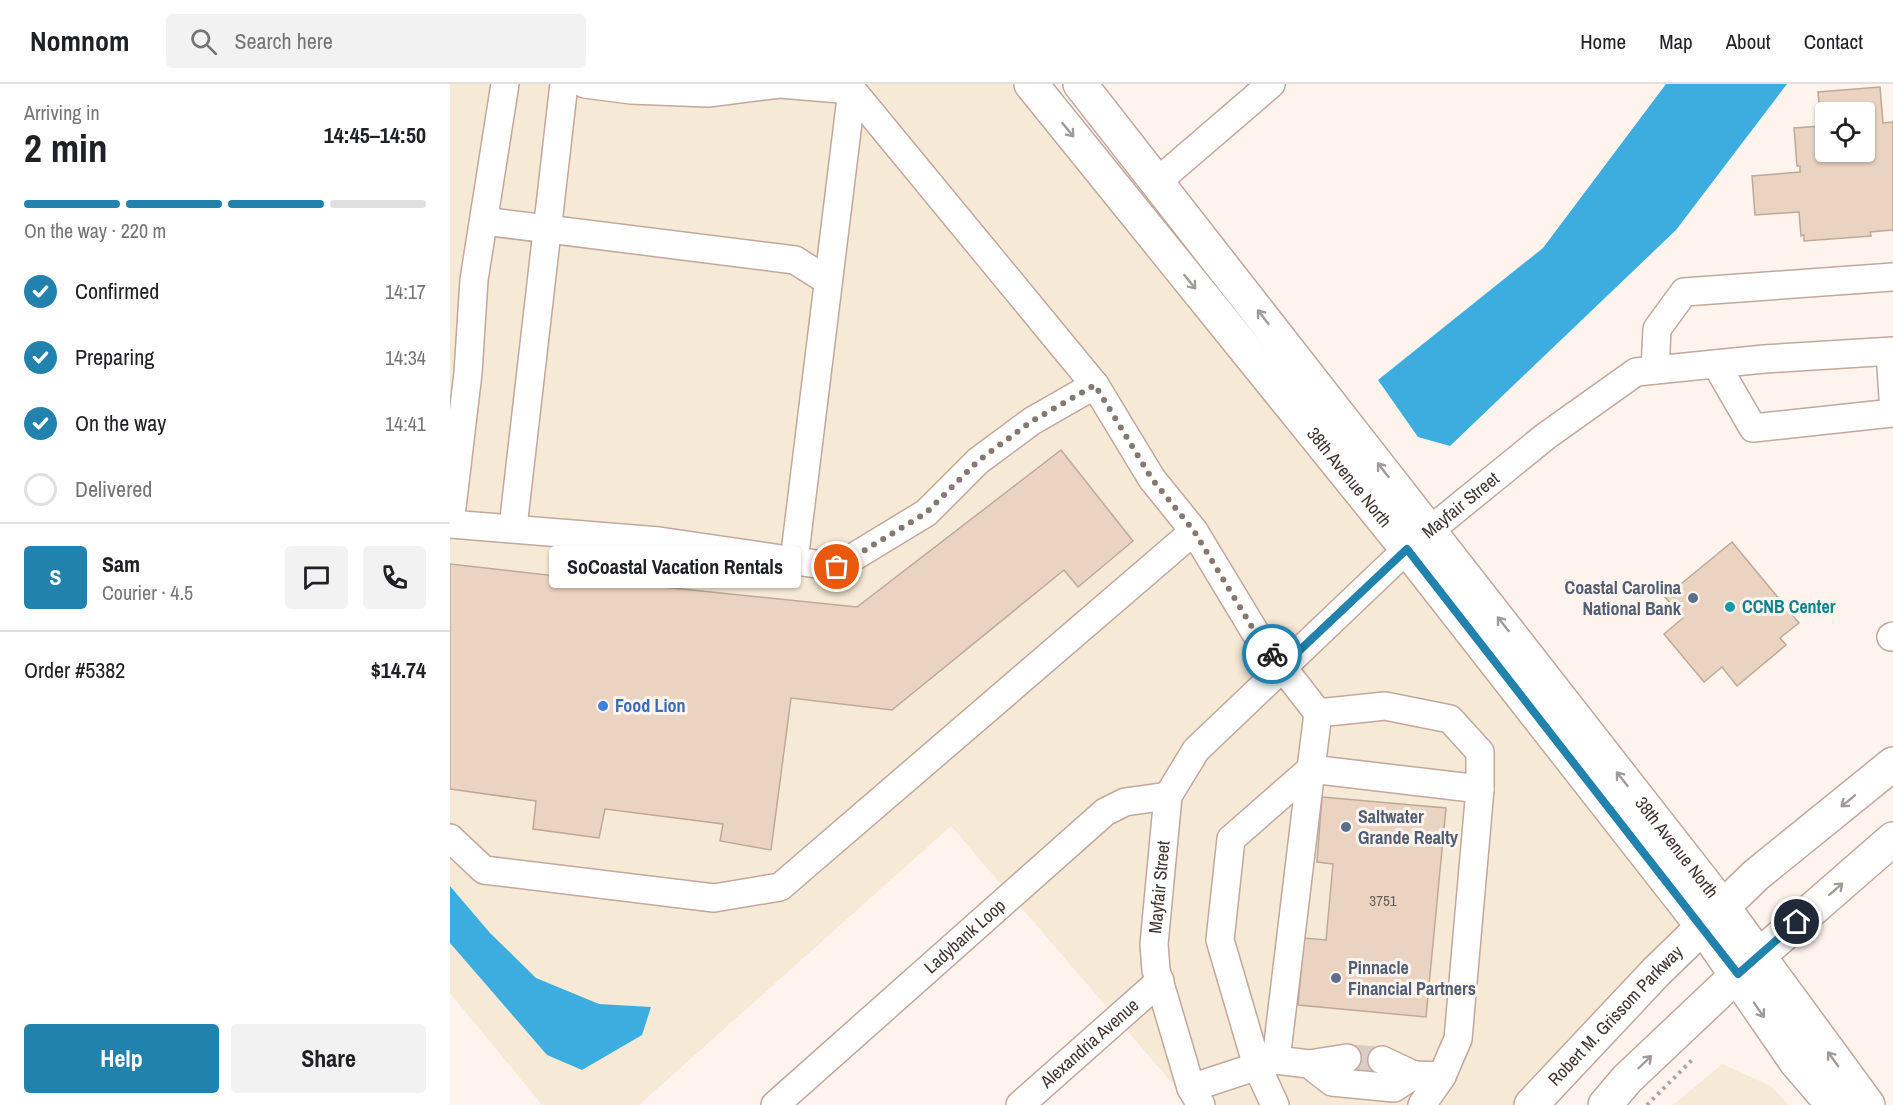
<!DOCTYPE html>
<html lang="en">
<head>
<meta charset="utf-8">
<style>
  :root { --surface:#fff; --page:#f2f2f2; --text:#202124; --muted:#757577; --line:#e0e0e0; --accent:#2082ad }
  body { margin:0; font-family:"Archivo Narrow",sans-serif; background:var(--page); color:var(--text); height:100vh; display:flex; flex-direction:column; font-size:22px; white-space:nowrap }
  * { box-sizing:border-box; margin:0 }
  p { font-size:20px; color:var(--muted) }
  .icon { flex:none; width:33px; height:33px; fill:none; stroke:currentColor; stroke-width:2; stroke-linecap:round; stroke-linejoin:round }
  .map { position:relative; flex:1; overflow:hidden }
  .panel { display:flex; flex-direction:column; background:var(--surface); width:450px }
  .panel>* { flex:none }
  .buttons { position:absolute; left:1365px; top:18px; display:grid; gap:12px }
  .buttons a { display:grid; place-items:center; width:60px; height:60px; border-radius:6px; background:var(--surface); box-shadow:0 2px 4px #0004; font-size:30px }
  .pin { position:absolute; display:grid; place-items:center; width:51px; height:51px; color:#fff; margin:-26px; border:3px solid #fff; border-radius:50%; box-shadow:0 2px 6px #0007 }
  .courier { position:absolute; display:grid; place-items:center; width:60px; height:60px; margin:-30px; border:4px solid #2082ad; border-radius:50%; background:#fff; color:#222; box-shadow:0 2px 8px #0007 }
  .bubble { position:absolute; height:42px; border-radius:6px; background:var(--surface); box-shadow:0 2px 4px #0004; font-size:20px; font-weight:700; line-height:42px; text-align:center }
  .head em { font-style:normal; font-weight:700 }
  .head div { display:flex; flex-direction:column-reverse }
  .head { display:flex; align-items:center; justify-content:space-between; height:102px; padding:0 24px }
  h1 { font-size:39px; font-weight:700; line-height:45px }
  .bar { display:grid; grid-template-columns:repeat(4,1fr); gap:9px 6px; align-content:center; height:72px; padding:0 24px }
  .bar i { height:8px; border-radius:4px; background:var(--line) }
  .bar .current { background:var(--accent) }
  .bar p { grid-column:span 4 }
  .line { display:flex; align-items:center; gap:15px; padding:0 24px; border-top:2px solid var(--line) }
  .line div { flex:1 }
  .round { display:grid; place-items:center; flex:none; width:63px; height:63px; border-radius:6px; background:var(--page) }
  ol { padding:0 24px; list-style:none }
  li { display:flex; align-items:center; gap:18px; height:66px }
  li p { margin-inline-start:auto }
  li .icon { padding:6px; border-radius:50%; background:var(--accent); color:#fff; stroke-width:4 }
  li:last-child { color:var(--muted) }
  li i { width:33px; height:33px; border:3px solid var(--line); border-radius:50% }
  .button { display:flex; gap:12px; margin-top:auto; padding:12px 24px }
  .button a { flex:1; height:69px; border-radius:6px; background:var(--accent); color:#fff; font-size:24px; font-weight:700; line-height:69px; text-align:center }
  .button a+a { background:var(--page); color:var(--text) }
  header { display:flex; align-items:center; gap:36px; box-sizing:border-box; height:84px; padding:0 30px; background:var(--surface); border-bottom:2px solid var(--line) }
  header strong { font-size:28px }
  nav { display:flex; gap:33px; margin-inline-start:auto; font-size:21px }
  .search { width:420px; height:54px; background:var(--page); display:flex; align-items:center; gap:15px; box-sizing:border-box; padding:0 21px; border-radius:6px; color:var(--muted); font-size:22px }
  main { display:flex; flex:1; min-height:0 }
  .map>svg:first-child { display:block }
  .commercial { fill:#f6ead6 }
  .water { fill:#3daddf }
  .building { fill:#ead4c1; stroke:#bea996; stroke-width:1.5; fill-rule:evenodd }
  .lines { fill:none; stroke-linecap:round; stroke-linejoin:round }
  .minor-tunnel { stroke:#d9cdc8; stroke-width:27; stroke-dasharray:27 14; stroke-linecap:butt }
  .minor-casing { stroke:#c2a79c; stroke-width:30 }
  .major-casing { stroke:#c2a79c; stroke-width:36 }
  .path { stroke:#afa49f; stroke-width:4; stroke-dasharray:3 4.5; stroke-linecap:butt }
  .minor { stroke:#fff; stroke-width:27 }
  .major { stroke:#fff; stroke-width:33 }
  .oneway { stroke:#a09a98 }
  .done { stroke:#837873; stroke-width:6; stroke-dasharray:0 10.8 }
  .route { stroke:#2082ad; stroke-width:8 }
  .service-dot { fill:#5c6f8a; stroke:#fff3ee; stroke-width:2 }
  .culture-dot { fill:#0f9aa8; stroke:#fff3ee; stroke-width:2 }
  .shop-dot { fill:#3f7fe0; stroke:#fff3ee; stroke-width:2 }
  .labels { text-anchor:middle; stroke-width:6; stroke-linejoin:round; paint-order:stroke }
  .number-label { font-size:15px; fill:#6a5d55 }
  .street-label { font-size:18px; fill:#403531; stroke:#fff3ee }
  .service-label { font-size:18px; font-weight:bold; fill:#4e5e75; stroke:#fff3ee; text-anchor:start }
  .culture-label { font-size:18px; font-weight:bold; fill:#0d838f; stroke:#fff3ee; text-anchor:start }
  .shop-label { font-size:18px; font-weight:bold; fill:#366cbe; stroke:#fff3ee; text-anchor:start }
</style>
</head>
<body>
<header>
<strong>Nomnom</strong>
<div class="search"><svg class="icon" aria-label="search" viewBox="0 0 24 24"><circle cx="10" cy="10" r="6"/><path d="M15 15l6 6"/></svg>Search here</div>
<nav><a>Home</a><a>Map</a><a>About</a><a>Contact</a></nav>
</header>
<main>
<section class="panel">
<div class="head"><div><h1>2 min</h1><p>Arriving in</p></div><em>14:45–14:50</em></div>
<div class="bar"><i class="current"></i><i class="current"></i><i class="current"></i><i></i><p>On the way · 220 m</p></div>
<ol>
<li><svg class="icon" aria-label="check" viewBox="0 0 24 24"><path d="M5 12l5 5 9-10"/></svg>Confirmed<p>14:17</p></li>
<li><svg class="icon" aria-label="check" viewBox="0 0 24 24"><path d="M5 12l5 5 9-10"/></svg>Preparing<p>14:34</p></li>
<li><svg class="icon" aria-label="check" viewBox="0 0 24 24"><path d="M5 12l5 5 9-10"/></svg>On the way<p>14:41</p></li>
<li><i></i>Delivered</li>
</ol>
<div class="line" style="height:108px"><b class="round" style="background:var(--accent);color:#fff">S</b><div><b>Sam</b><p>Courier · 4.5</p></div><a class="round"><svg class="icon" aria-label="chat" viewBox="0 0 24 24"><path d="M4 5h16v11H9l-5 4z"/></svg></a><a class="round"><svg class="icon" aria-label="phone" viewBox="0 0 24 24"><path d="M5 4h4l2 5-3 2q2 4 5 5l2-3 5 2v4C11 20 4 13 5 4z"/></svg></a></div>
<div class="line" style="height:78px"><div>Order #5382</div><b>$14.74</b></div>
<div class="button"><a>Help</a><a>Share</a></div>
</section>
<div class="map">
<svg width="1443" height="1021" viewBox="0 0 1443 1021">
  <rect width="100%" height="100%" fill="#fff3ee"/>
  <path class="commercial" d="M 0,0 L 581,0 L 1253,843 L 1081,1021 L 741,1021 L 501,742 L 189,1021 L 92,1021 L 0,909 Z
    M 1272,980 L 1321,1002 L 1339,1021 L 1223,1021 Z"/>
  <path class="water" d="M 1216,0 L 1337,0 L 1226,146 L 1000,362 L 968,353 L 928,296 L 1093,164 Z
    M 0,802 L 40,849 L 86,894 L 149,920 L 201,923 L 192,951 L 132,986 L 97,971 L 0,859 Z"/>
  <path class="building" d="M 1430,3 L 1433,39 L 1443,38 L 1443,146 L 1420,148 L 1421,152 L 1354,157 L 1354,151 L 1351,152 L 1349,128 L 1305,131 L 1302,92 L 1350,88 L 1350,82 L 1347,82 L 1344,44 L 1371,42 L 1368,8 ZM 1376,28 L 1414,28 L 1414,68 L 1376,68 Z
    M 611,366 L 683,457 L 628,503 L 614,486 L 442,626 L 341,614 L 321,766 L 270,757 L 273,740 L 155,725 L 149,754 L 83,745 L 86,717 L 0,705 L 0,480 L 123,494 L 123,480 L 184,486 L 184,500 L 407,523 Z
    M 1282,458 L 1349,539 L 1330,554 L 1336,561 L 1287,602 L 1272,583 L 1254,598 L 1214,550 L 1233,534 L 1215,513 Z
    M 872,713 L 996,724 L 976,933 L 848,921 L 854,854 L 876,856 L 883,780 L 867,778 Z"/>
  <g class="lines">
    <path class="minor-tunnel" d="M 897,974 L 932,976"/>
    <defs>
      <g id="minor">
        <path d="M 135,0 L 181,6 L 258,9 L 330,0 L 402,6 L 645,301 L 702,395 L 744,447 L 805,548 L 868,629 L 861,685 L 1030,705 L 1008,955 L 992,992 L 972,1021"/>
        <path d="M 707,98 L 821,0"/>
        <path d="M 34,137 L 345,176 L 378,197"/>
        <path d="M 1440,268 L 1443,314"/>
        <path d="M 1266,280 L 1303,344 L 1443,329"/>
        <path d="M 1205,286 L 1207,245 L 1234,208 L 1443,193"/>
        <path d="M 0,440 L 209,457 L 387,483 L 476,429 L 528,377 L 582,337 L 645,301"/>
        <path d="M 0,440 L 18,289 L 24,196 L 55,0"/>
        <path d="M 63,443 L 114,0"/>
        <path d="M 344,477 L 402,6"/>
        <path d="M 1441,553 L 1443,552"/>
        <path d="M 868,629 L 935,622 L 1000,635 L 1030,668 L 1030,705"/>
        <path d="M 0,754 L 34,786 L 264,814 L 330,803 L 744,447"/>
        <path d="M 826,976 L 859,980 L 882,998 L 944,1004 L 964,991 L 992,992"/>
        <path d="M 932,976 L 964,991"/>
        <path d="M 859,980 L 897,974"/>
        <path d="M 741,1004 L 826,976 L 861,685"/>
        <path id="s1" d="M 325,1021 L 655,728 L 675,718 L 718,712"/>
        <path id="s2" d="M 570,1021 L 710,897"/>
        <path id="s3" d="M 751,1021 L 741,1004 L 706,886 L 704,860 L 718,712 L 746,666 L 957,465 L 1096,352 L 1186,288 L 1314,275 L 1443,267"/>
        <path d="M 825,1021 L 807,982 L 770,856 L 781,755 L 861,685"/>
      </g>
      <g id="major">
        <path id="s4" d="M 581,0 L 957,465 L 1253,843 L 1346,978 L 1383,1021"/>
        <path id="s5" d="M 630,0 L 1273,823 L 1418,1021"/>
        <path id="s6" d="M 1081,1021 L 1206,888 L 1306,791 L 1443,680"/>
        <path d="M 1155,1021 L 1177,995 L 1288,890 L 1443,755"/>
      </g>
    </defs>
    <use href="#minor" class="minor-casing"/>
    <use href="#major" class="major-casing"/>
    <path class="path" d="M 1197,1021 L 1244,974"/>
    <use href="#minor" class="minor"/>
    <use href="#major" class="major"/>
  </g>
  <defs><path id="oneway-shaft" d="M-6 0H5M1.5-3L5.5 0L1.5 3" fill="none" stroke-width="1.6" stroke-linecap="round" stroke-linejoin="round" transform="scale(1.5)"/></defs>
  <g class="oneway">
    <use href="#oneway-shaft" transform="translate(618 46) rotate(51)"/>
    <use href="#oneway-shaft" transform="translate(740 198) rotate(51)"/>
    <use href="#oneway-shaft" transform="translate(813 233) rotate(-128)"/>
    <use href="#oneway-shaft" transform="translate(933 386) rotate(-128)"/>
    <use href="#oneway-shaft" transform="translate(1053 540) rotate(-128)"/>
    <use href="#oneway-shaft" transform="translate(1172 695) rotate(-128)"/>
    <use href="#oneway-shaft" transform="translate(1398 717) rotate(141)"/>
    <use href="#oneway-shaft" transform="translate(1386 805) rotate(-41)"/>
    <use href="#oneway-shaft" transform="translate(1309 926) rotate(55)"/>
    <use href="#oneway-shaft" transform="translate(1383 975) rotate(-126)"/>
    <use href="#oneway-shaft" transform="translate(1195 978) rotate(-44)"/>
  </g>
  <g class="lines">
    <path class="done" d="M 387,483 L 476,429 L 528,377 L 582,337 L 645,301 L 702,395 L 744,447 L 805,548 L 822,570"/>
    <path class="route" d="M 822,570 L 832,583 L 957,465 L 1288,890 L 1347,838"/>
  </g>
  <g class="service-dot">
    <circle cx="1243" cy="514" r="6"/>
    <circle cx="896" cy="743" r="6"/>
    <circle cx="886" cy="894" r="6"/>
  </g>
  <circle class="culture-dot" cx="1280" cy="523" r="6"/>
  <circle class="shop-dot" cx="153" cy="622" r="6"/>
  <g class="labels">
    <g class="number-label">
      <text x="933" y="822">3751</text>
    </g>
    <g class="street-label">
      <text dy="6" stroke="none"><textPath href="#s4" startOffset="506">38th Avenue North</textPath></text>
      <text dy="6" stroke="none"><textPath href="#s3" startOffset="732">Mayfair Street</textPath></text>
      <text dy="6" stroke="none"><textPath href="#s5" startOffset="969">38th Avenue North</textPath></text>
      <text dy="6" stroke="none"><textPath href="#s3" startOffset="226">Mayfair Street</textPath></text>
      <text dy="6" stroke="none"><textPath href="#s1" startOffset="254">Ladybank Loop</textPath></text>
      <text dy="6" stroke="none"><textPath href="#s6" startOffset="123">Robert M. Grissom Parkway</textPath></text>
      <text dy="6" stroke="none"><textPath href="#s2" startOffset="93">Alexandria Avenue</textPath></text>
    </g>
    <g class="service-label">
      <text x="1231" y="510" text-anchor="end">Coastal Carolina<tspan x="1231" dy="21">National Bank</tspan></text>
      <text x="908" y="739">Saltwater<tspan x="908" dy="21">Grande Realty</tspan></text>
      <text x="898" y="890">Pinnacle<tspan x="898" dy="21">Financial Partners</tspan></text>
    </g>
    <g class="culture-label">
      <text x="1292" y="529">CCNB Center</text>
    </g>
    <g class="shop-label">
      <text x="165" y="628">Food Lion</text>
    </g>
  </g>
</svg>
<div class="buttons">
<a><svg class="icon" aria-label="locate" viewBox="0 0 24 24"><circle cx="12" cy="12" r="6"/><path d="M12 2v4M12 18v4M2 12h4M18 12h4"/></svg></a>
</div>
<div class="pin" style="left:387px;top:483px;background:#ea580c"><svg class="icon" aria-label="bag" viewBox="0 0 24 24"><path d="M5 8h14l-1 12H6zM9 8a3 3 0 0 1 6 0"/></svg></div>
<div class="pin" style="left:1347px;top:838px;background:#1f2937"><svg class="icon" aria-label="home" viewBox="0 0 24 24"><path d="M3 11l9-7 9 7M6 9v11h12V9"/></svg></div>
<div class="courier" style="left:822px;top:570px"><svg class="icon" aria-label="bike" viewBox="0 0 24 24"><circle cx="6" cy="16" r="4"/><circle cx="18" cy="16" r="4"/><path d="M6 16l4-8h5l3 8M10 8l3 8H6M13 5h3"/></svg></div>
<div class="bubble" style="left:99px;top:462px;width:252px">SoCoastal Vacation Rentals</div>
</div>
</main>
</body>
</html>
